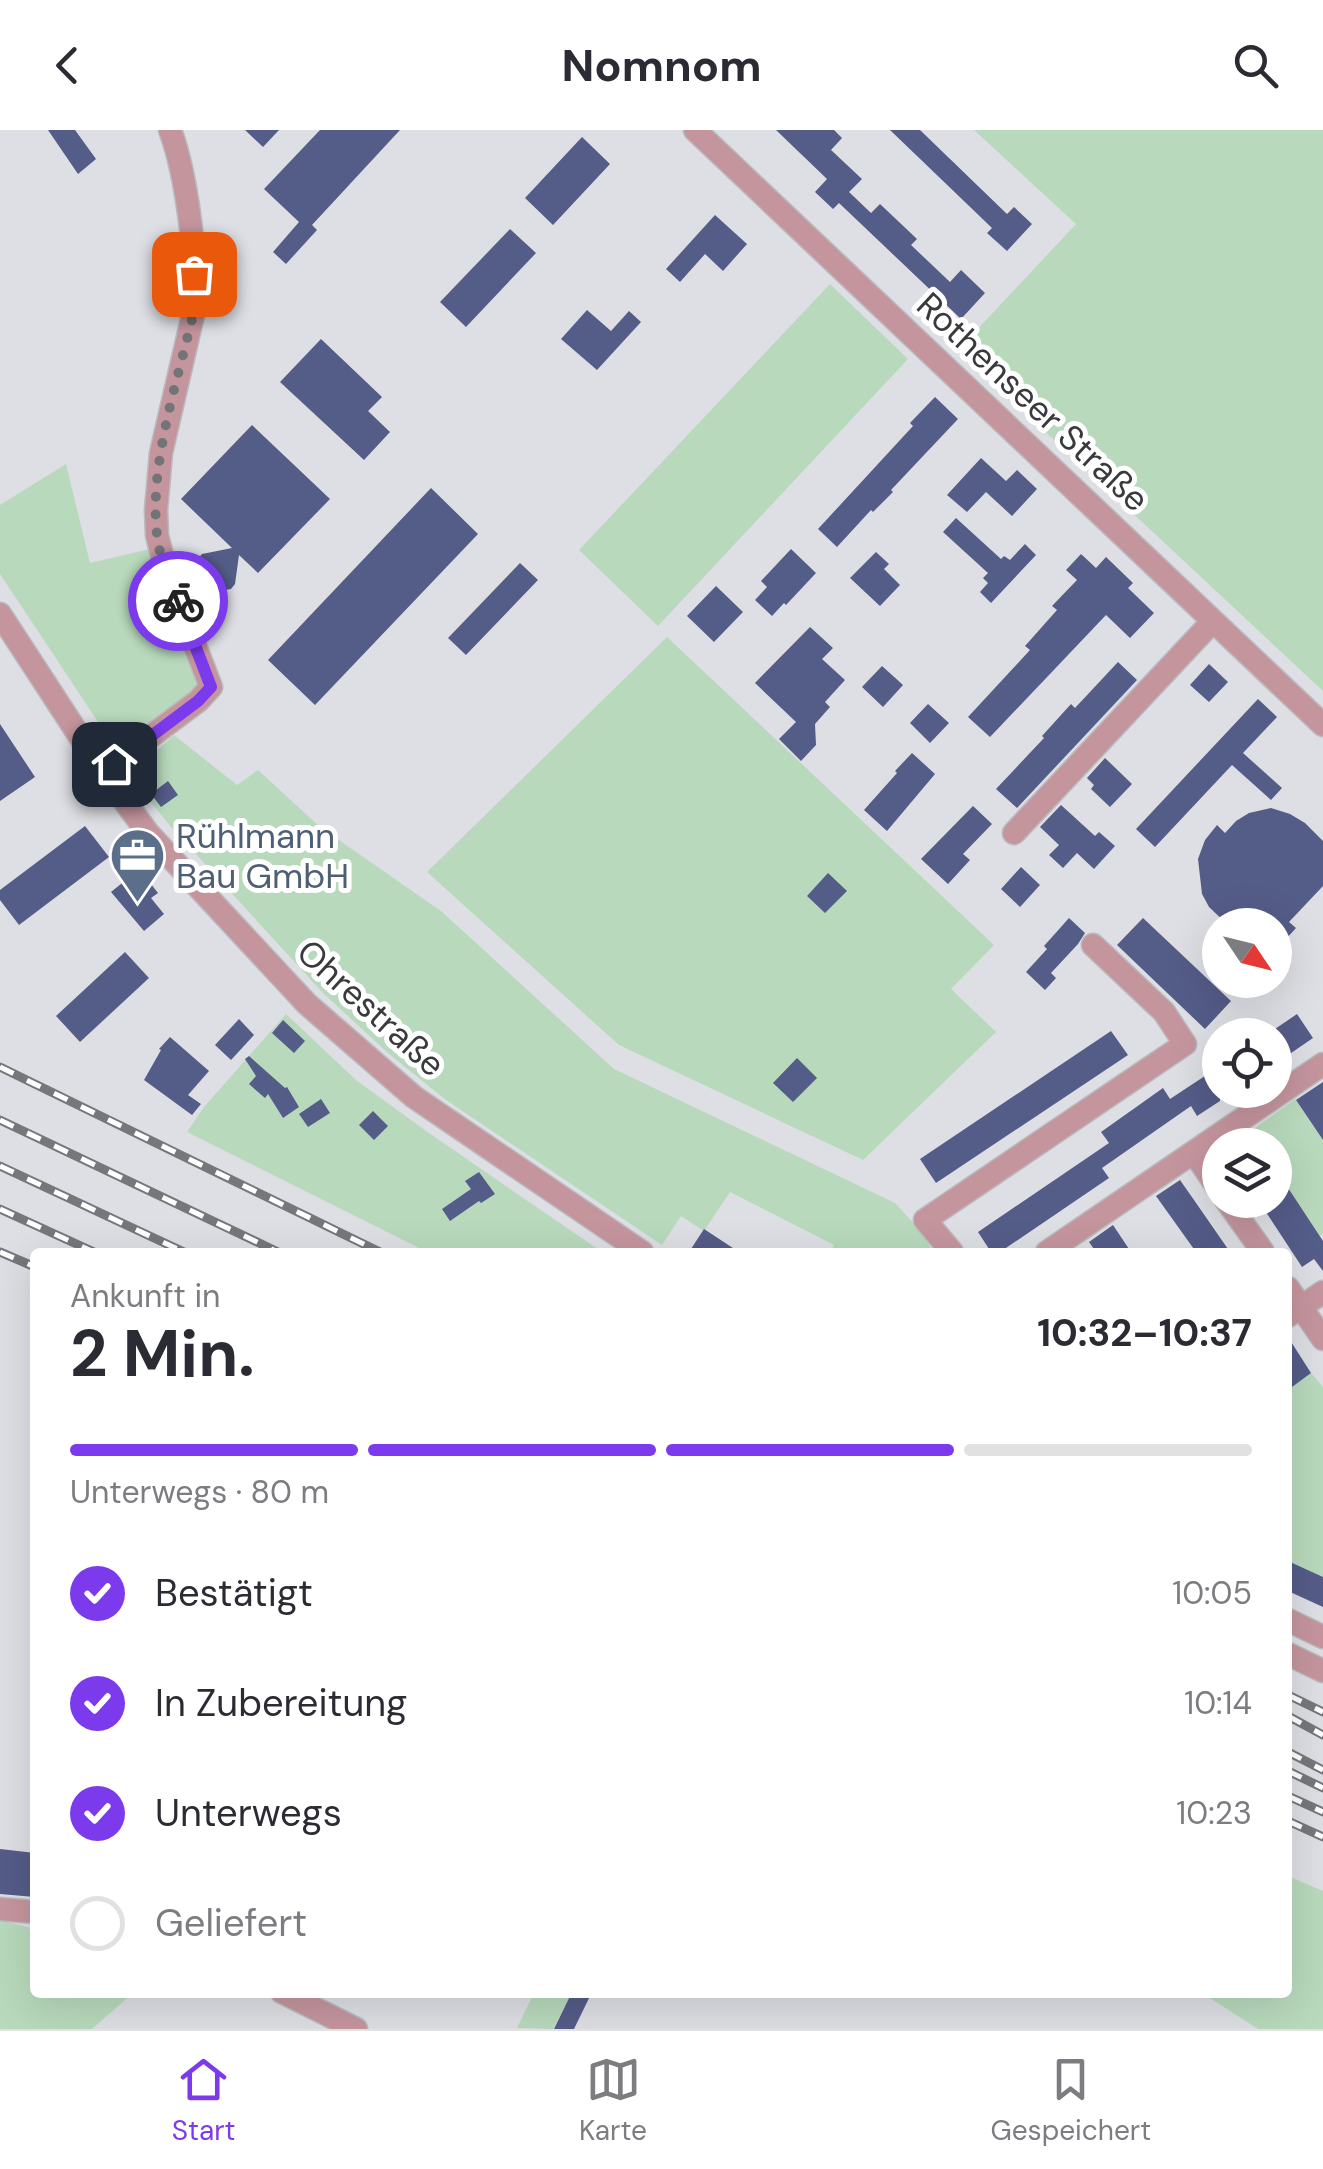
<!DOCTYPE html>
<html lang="de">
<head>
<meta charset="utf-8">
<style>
  :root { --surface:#fff; --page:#f7f7f7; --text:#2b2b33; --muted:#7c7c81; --line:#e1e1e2; --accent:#7c3aed }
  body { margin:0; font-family:"DM Sans",sans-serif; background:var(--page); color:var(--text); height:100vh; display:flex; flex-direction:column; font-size:38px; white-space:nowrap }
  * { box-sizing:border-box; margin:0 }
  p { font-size:32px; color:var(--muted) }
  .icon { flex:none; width:55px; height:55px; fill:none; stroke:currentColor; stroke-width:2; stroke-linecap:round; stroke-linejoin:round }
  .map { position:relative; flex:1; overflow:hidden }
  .details { position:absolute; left:30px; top:1118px; width:1262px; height:750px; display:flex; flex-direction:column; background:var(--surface); border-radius:10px; box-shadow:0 10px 40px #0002 }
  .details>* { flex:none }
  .needle { width:65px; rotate:125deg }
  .fabs { position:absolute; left:1202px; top:778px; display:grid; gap:20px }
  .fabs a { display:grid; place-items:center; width:90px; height:90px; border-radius:50%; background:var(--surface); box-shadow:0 10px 40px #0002; font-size:50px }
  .pin { position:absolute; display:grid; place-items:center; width:85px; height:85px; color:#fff; margin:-42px; border-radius:20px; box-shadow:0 5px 15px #0006 }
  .courier { position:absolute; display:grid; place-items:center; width:100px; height:100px; margin:-50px; border:8px solid #7c3aed; border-radius:50%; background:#fff; color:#222; box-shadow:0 2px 12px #0007 }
  .summary em { font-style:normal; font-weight:700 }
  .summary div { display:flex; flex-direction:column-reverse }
  .summary { display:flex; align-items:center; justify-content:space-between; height:170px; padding:0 40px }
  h1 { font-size:65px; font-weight:700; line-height:75px }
  .bar { display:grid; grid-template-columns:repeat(4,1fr); gap:15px 10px; align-content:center; height:120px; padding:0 40px }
  .bar i { height:12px; border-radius:8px; background:var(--line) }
  .bar .active { background:var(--accent) }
  .bar p { grid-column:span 4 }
  ol { padding:0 40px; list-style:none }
  li { display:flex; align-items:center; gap:30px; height:110px }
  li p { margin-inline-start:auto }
  li .icon { padding:10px; border-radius:50%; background:var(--accent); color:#fff; stroke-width:4 }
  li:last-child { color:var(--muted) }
  li i { width:55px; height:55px; border:5px solid var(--line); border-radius:50% }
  header { display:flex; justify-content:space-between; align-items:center; height:130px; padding:0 40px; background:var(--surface); font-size:45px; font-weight:700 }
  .menu { display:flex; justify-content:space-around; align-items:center; height:140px; border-top:2px solid var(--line); background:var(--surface); font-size:28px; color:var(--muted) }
  .menu a { display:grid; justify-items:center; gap:5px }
  .menu .active { color:var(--accent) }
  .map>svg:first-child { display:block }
  .green { fill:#b8d9bc }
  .building { fill:#545c88 }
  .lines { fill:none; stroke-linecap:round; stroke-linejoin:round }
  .minor-casing { stroke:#babbbf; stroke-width:25 }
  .minor { stroke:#c5959e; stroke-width:22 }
  .rail-casing { stroke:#76777a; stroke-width:9 }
  .rail { stroke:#fff; stroke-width:5; stroke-dasharray:15; stroke-linecap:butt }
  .done { stroke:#737477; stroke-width:10; stroke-dasharray:0 18 }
  .route { stroke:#7c3aed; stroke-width:12 }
  .labels { text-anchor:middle; stroke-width:10; stroke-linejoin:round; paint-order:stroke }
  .street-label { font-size:35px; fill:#393a3c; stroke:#fff }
  .service-label { font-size:35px; fill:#4e5e75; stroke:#fff; text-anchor:start }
</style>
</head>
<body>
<header><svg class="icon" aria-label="back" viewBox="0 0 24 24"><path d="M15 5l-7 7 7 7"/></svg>Nomnom<svg class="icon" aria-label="search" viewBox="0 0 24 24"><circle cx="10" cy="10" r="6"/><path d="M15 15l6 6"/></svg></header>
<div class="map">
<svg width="1323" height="1899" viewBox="0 0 1323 1899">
  <rect width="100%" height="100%" fill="#dedfe4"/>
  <path class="green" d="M 974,0 L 1323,0 L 1323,561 L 958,220 L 1076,94 Z
    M 830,154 L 908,229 L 658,496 L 579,420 Z
    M 66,334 L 90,433 L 150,419 L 202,556 L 118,622 L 0,444 L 0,375 Z
    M 667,507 L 994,815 L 951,859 L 996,902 L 863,1030 L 619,915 L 427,742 Z
    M 174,605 L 237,655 L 258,640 L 320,697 L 441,781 L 614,939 L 895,1073 L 921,1101 L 933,1122 L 831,1122 L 834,1115 L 730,1062 L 704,1101 L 681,1086 L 662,1115 L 446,970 L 388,923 L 323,863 L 171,697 L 129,645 Z
    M 286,884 L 356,950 L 426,1001 L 602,1122 L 427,1122 L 187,1002 L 204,977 Z
    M 1295,969 L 1323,1010 L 1323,1104 L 1320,1106 L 1275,1038 L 1275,1015 L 1260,1015 L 1251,1001 Z
    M 1311,1243 L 1323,1257 L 1323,1447 L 1288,1431 L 1288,1260 Z
    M 1288,1746 L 1323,1761 L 1323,1899 L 1258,1899 L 1202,1863 L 1288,1862 Z
    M 0,1790 L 35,1799 L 35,1862 L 133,1863 L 92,1899 L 0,1899 Z
    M 534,1863 L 572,1863 L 553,1899 L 517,1898 Z"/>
  <path class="building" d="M 48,0 L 75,0 L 96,29 L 78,44 Z
    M 245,0 L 279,0 L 263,17 Z
    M 320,0 L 400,0 L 312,95 L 317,100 L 286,134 L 273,122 L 299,92 L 264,59 Z
    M 776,0 L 834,0 L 842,8 L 831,20 L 862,49 L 849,62 L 871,83 L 880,74 L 917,109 L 911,115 L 950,152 L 961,140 L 985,163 L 961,189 L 839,73 L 833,79 L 815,62 L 827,49 Z
    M 890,0 L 920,0 L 1007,84 L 1014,77 L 1032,94 L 1007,121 L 987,103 L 992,98 Z
    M 582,7 L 610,34 L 553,95 L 525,68 Z
    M 715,85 L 747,114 L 723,141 L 705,124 L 680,152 L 666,139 Z
    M 510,99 L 536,123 L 466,197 L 440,172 Z
    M 587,180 L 611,201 L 629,181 L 641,192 L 597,240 L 561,209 Z
    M 321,209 L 382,267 L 368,281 L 390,302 L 364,330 L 280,252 Z
    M 935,267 L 958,289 L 891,360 L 893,362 L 873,382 L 871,380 L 837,417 L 818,399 L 913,296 L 910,293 Z
    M 252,295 L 330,369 L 258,443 L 239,425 L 235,454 L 231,459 L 225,460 L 217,455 L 215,445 L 199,438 L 197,430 L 202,424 L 232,418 L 181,369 Z
    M 981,328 L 1006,351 L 1017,340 L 1037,359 L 1012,386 L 986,362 L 967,382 L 947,365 Z
    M 431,358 L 478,404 L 315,575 L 268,530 Z
    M 956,388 L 1001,429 L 1004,426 L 1010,430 L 1025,414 L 1036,425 L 991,473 L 980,462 L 988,453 L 983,448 L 988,443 L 943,402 Z
    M 791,419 L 816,443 L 786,475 L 784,473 L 772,486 L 755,470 L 767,457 L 761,451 Z
    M 876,422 L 889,434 L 884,439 L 900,455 L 880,476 L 850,448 Z
    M 1081,424 L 1096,438 L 1106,427 L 1133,453 L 1128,458 L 1154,483 L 1130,508 L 1106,485 L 990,607 L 968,587 L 1030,520 L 1025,516 L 1057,480 L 1052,476 L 1077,450 L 1066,440 Z
    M 520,433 L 538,450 L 466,525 L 448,508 Z
    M 716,456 L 743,482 L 714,512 L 687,486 Z
    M 810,497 L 833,518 L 822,529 L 845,550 L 825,572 L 830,577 L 815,594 L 816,615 L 801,631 L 779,609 L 796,592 L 755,553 Z
    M 1118,532 L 1137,550 L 1017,678 L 996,659 L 1044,608 L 1042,606 L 1071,574 L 1075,578 Z
    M 1209,534 L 1228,552 L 1209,572 L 1190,555 Z
    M 882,536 L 903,555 L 883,577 L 862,557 Z
    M 1258,569 L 1277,587 L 1243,623 L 1282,658 L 1271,670 L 1232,635 L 1155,717 L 1136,699 Z
    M 928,574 L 949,593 L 930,613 L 910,593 Z
    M 0,594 L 35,647 L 0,671 Z
    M 912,623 L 935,644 L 887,701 L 864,680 L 897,643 L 895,641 Z
    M 1105,628 L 1132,654 L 1110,677 L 1091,659 L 1094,655 L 1087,648 Z
    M 168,651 L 178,665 L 161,677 L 151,664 Z
    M 1061,675 L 1095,706 L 1099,702 L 1115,716 L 1094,739 L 1077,723 L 1063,738 L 1049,725 L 1059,715 L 1040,697 Z
    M 973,676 L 992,694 L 963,724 L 970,730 L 948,754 L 921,729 Z
    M 1271,678 L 1290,684 L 1305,693 L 1323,711 L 1323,756 L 1289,792 L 1296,798 L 1275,821 L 1275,795 L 1228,795 L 1209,777 L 1202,764 L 1198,729 L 1205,710 L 1217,695 L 1225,703 L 1236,691 L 1249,683 Z
    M 85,696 L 109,727 L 19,795 L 0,770 L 0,760 Z
    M 1021,737 L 1040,755 L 1020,777 L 1001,759 Z
    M 828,743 L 847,761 L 825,783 L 807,766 Z
    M 132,745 L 140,755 L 147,749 L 158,763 L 151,768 L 164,784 L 144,801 L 111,762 Z
    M 1069,788 L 1085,803 L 1078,814 L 1051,843 L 1056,848 L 1045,860 L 1026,842 L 1047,819 L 1044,816 Z
    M 1143,788 L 1231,871 L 1205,899 L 1117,815 Z
    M 125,822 L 149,848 L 80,912 L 56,886 Z
    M 1297,884 L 1313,908 L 1275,934 L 1275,899 Z
    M 239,889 L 254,905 L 231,930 L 215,915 Z
    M 283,890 L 305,911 L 294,923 L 272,903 Z
    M 1111,901 L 1128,925 L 936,1053 L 920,1029 Z
    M 170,907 L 209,941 L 188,965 L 201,974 L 192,985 L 144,950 L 161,920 L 159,919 Z
    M 249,926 L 285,958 L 287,957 L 299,977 L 283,988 L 268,964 L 265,968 L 249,954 L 256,946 L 245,929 Z
    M 797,928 L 817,948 L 793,972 L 773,953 Z
    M 1220,936 L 1220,971 L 1197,986 L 1191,976 L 1102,1038 L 1109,1048 L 1000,1122 L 991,1122 L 978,1102 L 1109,1013 L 1101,1002 L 1163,958 L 1170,969 Z
    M 1323,952 L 1323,1010 L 1296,970 Z
    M 321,969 L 330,983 L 308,997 L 299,984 Z
    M 373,981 L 388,996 L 374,1010 L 359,995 Z
    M 1275,1038 L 1323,1111 L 1323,1141 L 1314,1129 L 1302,1137 L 1258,1070 L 1275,1070 Z
    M 479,1042 L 495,1064 L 481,1073 L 479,1071 L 450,1091 L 442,1079 L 471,1059 L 465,1051 Z
    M 1180,1050 L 1194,1070 L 1230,1122 L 1196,1122 L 1156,1066 Z
    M 1113,1095 L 1131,1122 L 1096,1122 L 1089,1112 Z
    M 704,1099 L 739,1122 L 689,1122 Z
    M 1288,1207 L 1311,1243 L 1288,1260 Z
    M 1288,1431 L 1323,1447 L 1323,1477 L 1288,1461 Z
    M 0,1719 L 35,1723 L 35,1767 L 0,1764 Z
    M 572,1862 L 592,1862 L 574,1899 L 554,1899 Z"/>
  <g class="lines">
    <defs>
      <path id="minor" d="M 695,0 L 1323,595
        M 0,484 L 103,642 L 148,703 L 307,874 L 414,967 L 642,1122
        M 103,642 L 198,571 L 211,557 L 165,438 L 157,405 L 156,380 L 161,323 L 193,185 C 200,141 186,42 170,0
        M 1014,703 L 1213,491
        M 1194,1023 L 1220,1061
        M 1226,1070 L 1263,1122
        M 952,1122 L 925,1090 L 1185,914 L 1164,882 L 1093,815
        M 1047,1122 L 1323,934
        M 1288,1158 L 1323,1209
        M 1288,1186 L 1323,1162
        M 1288,1490 L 1323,1507
        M 1288,1524 L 1323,1541
        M 0,1779 L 35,1782
        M 282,1862 L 356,1899"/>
    </defs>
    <use href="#minor" class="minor-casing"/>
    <use href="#minor" class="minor"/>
    <defs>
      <path id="rail" d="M 0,937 L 380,1122
        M 0,990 L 278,1122
        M 0,1036 L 184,1122
        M 0,1079 L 94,1122
        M 0,1122 L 35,1137
        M 1288,1565 L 1323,1582
        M 1288,1586 L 1323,1605
        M 1288,1622 L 1323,1640
        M 1288,1641 L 1323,1658
        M 1288,1666 L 1323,1682
        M 1288,1691 L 1323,1707"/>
    </defs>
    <use href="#rail" class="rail-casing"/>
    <use href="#rail" class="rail"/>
  </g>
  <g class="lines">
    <path class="done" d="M 178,471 C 170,450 159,428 157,405 C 149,335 177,253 193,185 L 196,166 L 194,144"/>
    <path class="route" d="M 114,634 L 198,571 L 211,557 L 178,471"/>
  </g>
  <defs>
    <symbol id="office-pin" viewBox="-11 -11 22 30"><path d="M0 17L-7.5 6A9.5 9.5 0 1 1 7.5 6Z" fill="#5c6f8a" stroke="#fff"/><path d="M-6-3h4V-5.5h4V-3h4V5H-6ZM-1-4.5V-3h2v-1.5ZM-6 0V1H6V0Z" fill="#fff"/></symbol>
  </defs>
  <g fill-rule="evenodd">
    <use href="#office-pin" x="106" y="694" width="63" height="86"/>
  </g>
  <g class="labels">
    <g class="street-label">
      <text transform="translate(1033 272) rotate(43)" y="12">Rothenseer Straße</text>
      <text transform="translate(371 878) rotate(42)" y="12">Ohrestraße</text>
    </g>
    <g class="service-label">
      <text x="176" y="718">Rühlmann<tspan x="176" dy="40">Bau GmbH</tspan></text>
    </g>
  </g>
</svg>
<div class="fabs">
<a><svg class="needle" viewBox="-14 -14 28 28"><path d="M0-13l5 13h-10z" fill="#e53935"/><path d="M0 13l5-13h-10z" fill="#7c7c81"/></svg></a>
<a><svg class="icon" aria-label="locate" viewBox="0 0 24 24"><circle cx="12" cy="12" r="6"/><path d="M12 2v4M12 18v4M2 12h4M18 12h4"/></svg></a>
<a><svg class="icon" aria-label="layers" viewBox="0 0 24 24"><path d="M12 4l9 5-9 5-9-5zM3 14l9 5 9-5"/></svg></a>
</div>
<div class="pin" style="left:194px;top:144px;background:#ea580c"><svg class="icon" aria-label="bag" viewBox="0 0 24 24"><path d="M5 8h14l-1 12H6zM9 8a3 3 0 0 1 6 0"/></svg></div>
<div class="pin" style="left:114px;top:634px;background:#1f2937"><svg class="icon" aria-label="home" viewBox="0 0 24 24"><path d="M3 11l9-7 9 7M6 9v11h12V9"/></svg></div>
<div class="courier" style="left:178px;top:471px"><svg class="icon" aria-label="bike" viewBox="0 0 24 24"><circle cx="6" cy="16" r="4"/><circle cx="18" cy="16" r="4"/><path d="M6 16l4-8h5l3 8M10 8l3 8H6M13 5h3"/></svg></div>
<section class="details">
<div class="summary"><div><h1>2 Min.</h1><p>Ankunft in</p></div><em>10:32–10:37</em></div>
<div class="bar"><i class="active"></i><i class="active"></i><i class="active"></i><i></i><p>Unterwegs · 80 m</p></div>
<ol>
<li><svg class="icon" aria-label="check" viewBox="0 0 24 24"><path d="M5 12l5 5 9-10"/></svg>Bestätigt<p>10:05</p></li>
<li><svg class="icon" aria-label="check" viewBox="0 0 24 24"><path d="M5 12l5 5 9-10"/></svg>In Zubereitung<p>10:14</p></li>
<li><svg class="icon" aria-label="check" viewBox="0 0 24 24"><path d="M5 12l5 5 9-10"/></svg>Unterwegs<p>10:23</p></li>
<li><i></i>Geliefert</li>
</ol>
</section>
</div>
<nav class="menu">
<a class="active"><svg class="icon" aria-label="home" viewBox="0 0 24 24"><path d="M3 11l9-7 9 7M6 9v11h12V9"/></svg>Start</a>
<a><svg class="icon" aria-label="map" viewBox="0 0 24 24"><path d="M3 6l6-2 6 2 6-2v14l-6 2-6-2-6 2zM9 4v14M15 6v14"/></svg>Karte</a>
<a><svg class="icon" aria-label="saved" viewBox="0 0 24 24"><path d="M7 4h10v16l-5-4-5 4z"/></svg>Gespeichert</a>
</nav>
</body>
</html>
